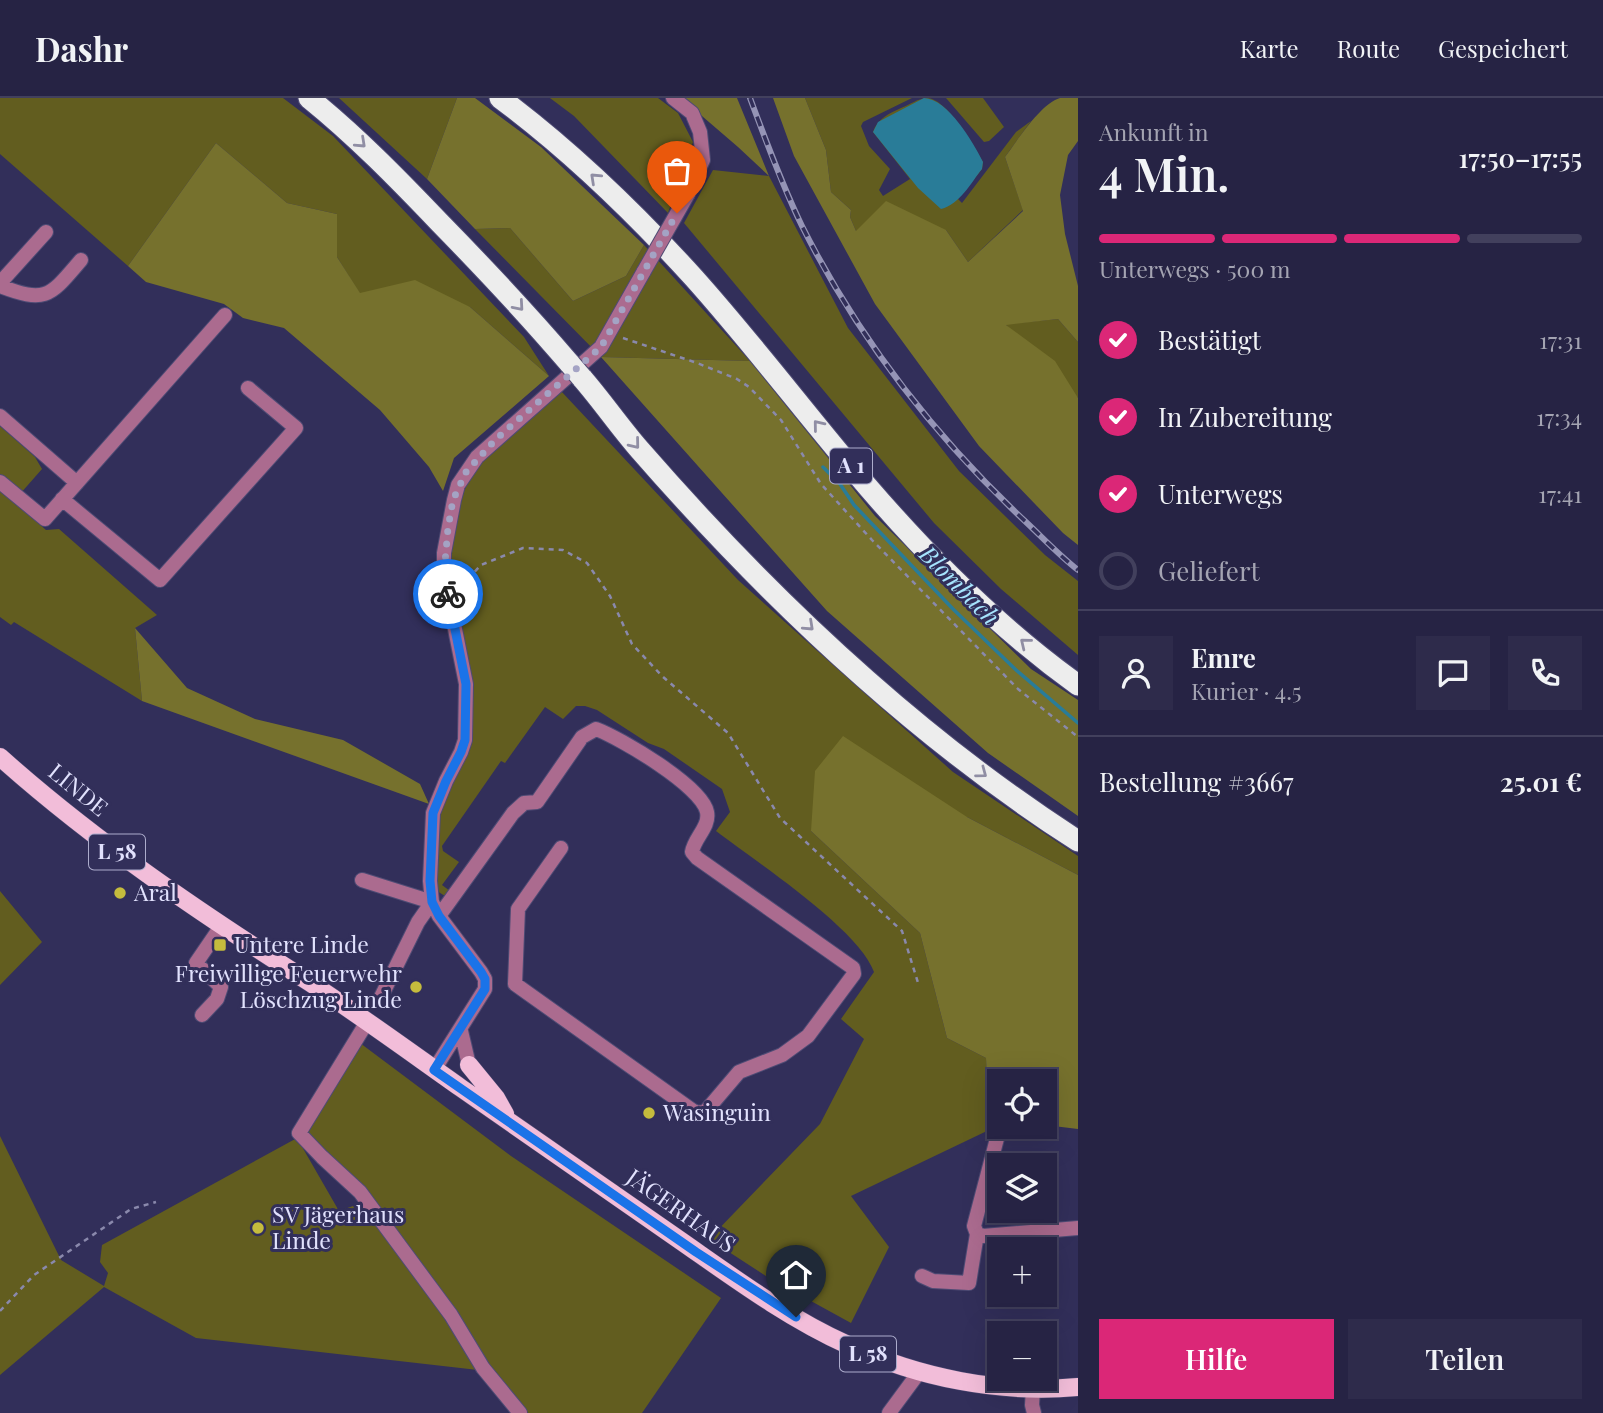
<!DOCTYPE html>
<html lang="de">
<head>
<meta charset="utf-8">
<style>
  :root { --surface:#262344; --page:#2e2b4b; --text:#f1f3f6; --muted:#a4a4b2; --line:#42405d; --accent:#db2777 }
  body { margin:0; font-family:"Playfair Display",serif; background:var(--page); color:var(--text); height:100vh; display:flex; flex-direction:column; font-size:26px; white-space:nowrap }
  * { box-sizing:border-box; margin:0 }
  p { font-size:23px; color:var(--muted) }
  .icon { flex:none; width:38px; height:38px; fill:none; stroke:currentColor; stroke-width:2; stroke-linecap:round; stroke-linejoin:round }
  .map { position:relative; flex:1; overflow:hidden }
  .panel { display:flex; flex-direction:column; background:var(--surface); width:525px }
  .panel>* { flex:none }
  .fabs { position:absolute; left:987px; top:971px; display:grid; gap:14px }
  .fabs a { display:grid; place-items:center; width:70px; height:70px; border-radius:0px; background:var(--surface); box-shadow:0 7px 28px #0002,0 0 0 2px var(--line); font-size:35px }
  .pin { position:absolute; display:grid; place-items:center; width:60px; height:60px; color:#fff; margin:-72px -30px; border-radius:50% 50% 50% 0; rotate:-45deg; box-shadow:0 0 7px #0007 }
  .pin .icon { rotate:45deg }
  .courier { position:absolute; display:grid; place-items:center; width:70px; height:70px; margin:-35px; border:5px solid #1a73e8; border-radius:50%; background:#fff; color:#222; box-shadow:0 2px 9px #0007 }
  .headline em { font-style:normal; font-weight:600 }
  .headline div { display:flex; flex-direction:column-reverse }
  .headline { display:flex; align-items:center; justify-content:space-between; height:119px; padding:0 21px }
  h1 { font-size:46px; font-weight:600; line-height:52px }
  .bar { display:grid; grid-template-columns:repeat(4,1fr); gap:10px 7px; align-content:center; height:84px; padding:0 21px }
  .bar i { height:9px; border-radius:5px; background:var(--line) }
  .bar .selected { background:var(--accent) }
  .bar p { grid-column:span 4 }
  .line { display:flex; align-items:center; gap:18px; padding:0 21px; border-top:2px solid var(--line) }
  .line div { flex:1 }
  .round { display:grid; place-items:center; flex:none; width:74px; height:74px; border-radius:0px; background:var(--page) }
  ol { padding:0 21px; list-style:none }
  li { display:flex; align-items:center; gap:21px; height:77px }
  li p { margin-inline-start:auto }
  li .icon { padding:7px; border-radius:50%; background:var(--accent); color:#fff; stroke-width:4 }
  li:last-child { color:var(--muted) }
  li i { width:38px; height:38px; border:4px solid var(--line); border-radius:50% }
  .primary-button { display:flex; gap:14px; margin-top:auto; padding:14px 21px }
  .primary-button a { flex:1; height:80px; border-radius:0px; background:var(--accent); color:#fff; font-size:28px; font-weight:600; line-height:80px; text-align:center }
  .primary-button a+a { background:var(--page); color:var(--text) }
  header { display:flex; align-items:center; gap:42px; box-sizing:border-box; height:98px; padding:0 35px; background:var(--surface); border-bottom:2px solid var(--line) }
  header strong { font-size:33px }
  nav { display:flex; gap:38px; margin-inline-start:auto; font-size:24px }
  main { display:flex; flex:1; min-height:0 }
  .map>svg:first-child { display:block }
  .green { fill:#625d1f }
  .forest { fill:#76712d }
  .water { fill:#297c98 }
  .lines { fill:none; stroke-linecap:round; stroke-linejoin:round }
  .stream { stroke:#297c98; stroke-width:3.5 }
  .minor-casing { stroke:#4e4b74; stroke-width:16 }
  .major-casing { stroke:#4e4b74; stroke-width:19 }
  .highway-casing { stroke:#4e4b74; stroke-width:23 }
  .path { stroke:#8a89ac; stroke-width:2.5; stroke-dasharray:5 5; stroke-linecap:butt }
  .minor { stroke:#ab6b8f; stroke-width:14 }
  .major { stroke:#f2bdd9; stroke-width:18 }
  .highway { stroke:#ededed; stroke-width:21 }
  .rail-casing { stroke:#9594b6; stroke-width:6 }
  .rail { stroke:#322f5a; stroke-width:3.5; stroke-dasharray:10; stroke-linecap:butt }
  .minor-bridge-casing { stroke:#4e4b74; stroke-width:16; stroke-linecap:butt }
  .highway-bridge-casing { stroke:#4e4b74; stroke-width:23; stroke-linecap:butt }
  .minor-bridge { stroke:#ab6b8f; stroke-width:14 }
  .highway-bridge { stroke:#ededed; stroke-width:21 }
  .oneway { stroke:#908ea4 }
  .done { stroke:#a4a3c4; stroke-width:7; stroke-dasharray:0 12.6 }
  .route { stroke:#1a73e8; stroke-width:9 }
  .poi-dot { fill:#c5bc3d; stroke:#322f5a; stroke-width:2.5 }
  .labels { text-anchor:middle; stroke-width:6; stroke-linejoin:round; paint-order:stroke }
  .shield { fill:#322f5a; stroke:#acaccc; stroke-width:2 }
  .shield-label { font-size:21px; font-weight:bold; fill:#e1e1fd }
  .street-label { font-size:23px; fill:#e1e1fd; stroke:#322f5a }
  .poi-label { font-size:23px; fill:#e1e1fd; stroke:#322f5a; text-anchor:start }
  .water-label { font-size:24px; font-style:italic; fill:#a6e4fd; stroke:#322f5a }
</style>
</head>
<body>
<header>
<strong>Dashr</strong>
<nav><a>Karte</a><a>Route</a><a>Gespeichert</a></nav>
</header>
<main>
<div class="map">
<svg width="1078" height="1315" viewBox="0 0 1078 1315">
  <rect width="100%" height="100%" fill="#322f5a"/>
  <path class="green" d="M 0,0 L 283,0 L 333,38 L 524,239 L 549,278 L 470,209 L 360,196 L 337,159 L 337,116 L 287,105 L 216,45 L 128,168 L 0,56 Z
    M 339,0 L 457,0 L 427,81 Z
    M 550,0 L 658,0 L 678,15 L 693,44 L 668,115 L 574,18 Z
    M 805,0 L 912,0 L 863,24 L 861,28 L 869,48 L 890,71 L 879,92 L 883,98 L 910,81 L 873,34 C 877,21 890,15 901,10 C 909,7 919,0 927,0 C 946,0 975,49 983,64 L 982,71 L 958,101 L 962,105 L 1016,34 L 1031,23 L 1005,59 L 1023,112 L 968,164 L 946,132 L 856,133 L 850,119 L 851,112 L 831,94 L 826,52 Z
    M 946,0 L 983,0 L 1004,29 L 989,43 L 984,44 Z
    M 713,72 L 769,78 L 848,230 L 959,373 L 1045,457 L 1078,483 L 1078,557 L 1001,491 L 934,425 L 684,125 Z
    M 510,130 L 573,203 L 626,178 L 644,147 L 750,263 L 601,259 L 475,131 Z
    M 1058,221 L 1078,244 L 1078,300 L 1005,226 Z
    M 561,293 L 738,482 L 953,674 L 1078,758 L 1078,777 L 967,719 L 811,733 L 920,835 L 947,940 L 986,960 L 989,1032 L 851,1098 L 889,1149 L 851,1225 L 769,1180 L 709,1141 L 820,1026 L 864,941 L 841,921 L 874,874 C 859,831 755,763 716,733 L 730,714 L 722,691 L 664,651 L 648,645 L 597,612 L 585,608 L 576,608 L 563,621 L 545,609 L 505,665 L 501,663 L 442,748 L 443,753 L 459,764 L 442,787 L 450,793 L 445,798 L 437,793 L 435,778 L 439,712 L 462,666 L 470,571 L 451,488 L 450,449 L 461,400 L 470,380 L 484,360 Z
    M 0,328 L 35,359 L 42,371 L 20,396 L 0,378 Z
    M 0,391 L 46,432 L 59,431 L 157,517 L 135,530 L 142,603 L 14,524 L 11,527 L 0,519 Z
    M 0,793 L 42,844 L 0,887 Z
    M 360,945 L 511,1058 L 721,1200 L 642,1315 L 528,1315 L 488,1266 L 458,1215 L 403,1141 L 362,1090 L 303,1032 Z
    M 0,1038 L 61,1162 L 104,1188 L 108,1175 L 100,1164 L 102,1147 L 297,1040 L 339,1113 L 364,1104 L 446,1219 L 478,1272 L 196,1240 L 104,1189 L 0,1277 Z"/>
  <path class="forest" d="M 457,0 L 475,0 L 541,49 L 644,147 L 626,178 L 573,203 L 510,130 L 475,131 L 427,81 Z
    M 681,0 L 737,0 L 769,78 L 738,49 Z
    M 773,0 L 805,0 L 826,52 L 831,94 L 851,112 L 850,119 L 856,133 L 886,103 L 946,132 L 968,164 L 1023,113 L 1005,59 C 1017,43 1041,5 1060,0 C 1065,0 1073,0 1078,0 L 1078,43 L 1068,57 L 1060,97 L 1065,136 L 1078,188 L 1078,244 L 1058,221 L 1006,227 L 1055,263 L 1078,300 L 1078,447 L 1063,435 L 979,348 L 875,206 L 794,58 Z
    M 216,45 L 287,105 L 337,116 L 337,159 L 360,195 L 415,182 L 470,209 L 549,278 L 454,360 L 443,393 L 429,369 L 380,312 L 284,230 L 243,220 L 224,206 L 146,184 L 128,168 Z
    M 601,259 L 750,263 L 875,418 L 1031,571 L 1078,602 L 1078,718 L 988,655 L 827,513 Z
    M 135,530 L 187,590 L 255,621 L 343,642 L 420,686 L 429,706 L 142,603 Z
    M 843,638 L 967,719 L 1078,777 L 1078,1031 L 1045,1027 L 1045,984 L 999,984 L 999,1029 L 989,1032 L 986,960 L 947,940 L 920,835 L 811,733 L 815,673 Z"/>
  <path class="water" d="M 924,0 C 948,1 973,44 983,64 L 982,71 C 970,86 960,106 941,111 L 918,90 L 873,34 L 878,24 Z"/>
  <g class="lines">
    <path class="stream" d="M 823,369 L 840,386 L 854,407 L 953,511 L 1015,571 L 1078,625"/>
    <defs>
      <path id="minor" d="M 673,0 L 692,15 L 700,34 L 703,62 L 688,96
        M 0,185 L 46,134
        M 0,188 C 47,206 50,198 81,162
        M 0,318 L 77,385
        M 0,384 L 45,421 L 225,217
        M 62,401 L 160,482 L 296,330 L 248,290
        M 362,782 L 432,804
        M 439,818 L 513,715 L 524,705 L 537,704 L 582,639 L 596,631 C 620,640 702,688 707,714 C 710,729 694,740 692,754 L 697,760 L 853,870 L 854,876 L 808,938 L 782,957 L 739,974 L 705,1014 L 696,1015 L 515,886 L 518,811 L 561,750
        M 379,903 L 418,824 L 432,804
        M 202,917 L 217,901 L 221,889 L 196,865 L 222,827
        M 367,924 L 299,1035 L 322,1059 L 360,1094 L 451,1217 L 483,1270 L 520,1315
        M 461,933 L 469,967
        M 434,972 L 485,891 L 485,881 L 481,874 L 439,818 L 432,804 L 430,783 L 433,715 L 446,683 L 461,654 L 465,642 L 466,586 L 444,476 L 444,455 L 454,402 L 458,387 L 477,359 L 601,249 L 644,173
        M 977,1136 L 983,1138 L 1078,1130
        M 922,1178 L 933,1183 L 969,1185 L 977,1136 L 974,1128 L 1000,1029
        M 1033,1291 L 1032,1307 L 1034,1315
        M 889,1315 L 920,1273"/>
      <path id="major" d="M 0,659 C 95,744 202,816 309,884 C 361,918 410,954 461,990 C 534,1040 607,1092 681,1143 C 734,1180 788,1220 848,1247 C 919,1280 1000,1296 1078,1289
        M 469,967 L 496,1000 L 505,1016"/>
      <path id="highway" d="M 309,0 C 356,38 398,81 440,125 C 485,171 529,218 570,266
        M 500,0 C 571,53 635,115 694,180 C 754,247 808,319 867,388 C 929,460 1000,531 1078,587
        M 582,280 C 602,303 619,328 639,351 C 767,498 913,637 1078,743"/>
    </defs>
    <use href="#minor" class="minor-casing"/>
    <use href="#major" class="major-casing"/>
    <use href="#highway" class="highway-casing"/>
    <path class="path" d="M 623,240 L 697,265 L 737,281 L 749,289 L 781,322 L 821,386 L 872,442 L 1018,591 L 1078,639
      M 461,488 L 481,467 L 523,450 L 563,452 L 587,465 L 610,498 L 632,546 L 662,578 L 728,635 L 780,720 L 902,833 L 919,888
      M 0,1213 L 34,1177 L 131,1111 L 156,1104"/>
    <use href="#minor" class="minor"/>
    <use href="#major" class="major"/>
    <use href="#highway" class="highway"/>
    <defs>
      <path id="rail" d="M 750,0 C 766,43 782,87 802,128 C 858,240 936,340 1027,425 C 1044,441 1060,458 1078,472"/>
    </defs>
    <use href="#rail" class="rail-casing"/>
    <use href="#rail" class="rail"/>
    <defs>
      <path id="minor-bridge" d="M 644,173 L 688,96"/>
      <path id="highway-bridge" d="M 570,266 L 582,280"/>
    </defs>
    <use href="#minor-bridge" class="minor-bridge-casing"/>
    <use href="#highway-bridge" class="highway-bridge-casing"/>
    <use href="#minor-bridge" class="minor-bridge"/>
    <use href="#highway-bridge" class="highway-bridge"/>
  </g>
  <defs><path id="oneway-chevron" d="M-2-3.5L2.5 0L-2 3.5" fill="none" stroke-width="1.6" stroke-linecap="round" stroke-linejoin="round" transform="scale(1.75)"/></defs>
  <g class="oneway">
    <use href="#oneway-chevron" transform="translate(361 45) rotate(43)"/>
    <use href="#oneway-chevron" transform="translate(595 80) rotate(-137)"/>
    <use href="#oneway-chevron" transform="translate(519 208) rotate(49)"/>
    <use href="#oneway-chevron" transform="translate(818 327) rotate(-129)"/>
    <use href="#oneway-chevron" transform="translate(635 346) rotate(51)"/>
    <use href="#oneway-chevron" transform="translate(809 528) rotate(43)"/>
    <use href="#oneway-chevron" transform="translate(1025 545) rotate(-141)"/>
    <use href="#oneway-chevron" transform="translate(982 675) rotate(37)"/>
  </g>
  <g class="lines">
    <path class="done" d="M 448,496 L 444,476 L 448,430 L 453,402 L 466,374 L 495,342 L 601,249 L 677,115"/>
    <path class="route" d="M 448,496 L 466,586 L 465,642 L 461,654 L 446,683 L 433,715 L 430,783 L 432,804 L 439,818 L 481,874 L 485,881 L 485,891 L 434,972 L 696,1154 L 796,1219"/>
  </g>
  <g class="poi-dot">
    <circle cx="120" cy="795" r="7"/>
    <rect x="213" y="840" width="14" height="14" rx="3.5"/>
    <circle cx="416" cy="889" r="7"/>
    <circle cx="649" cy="1015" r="7"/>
    <circle cx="258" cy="1130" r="7"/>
  </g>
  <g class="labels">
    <g class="shield">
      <rect x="830" y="350.5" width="42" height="35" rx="5"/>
      <rect x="89" y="736.5" width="56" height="35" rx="5"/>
      <rect x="840" y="1238.5" width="56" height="35" rx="5"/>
    </g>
    <g class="shield-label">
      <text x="851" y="375">A 1</text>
      <text x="117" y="761">L 58</text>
      <text x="868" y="1263">L 58</text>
    </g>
    <g class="street-label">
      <text transform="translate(78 692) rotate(39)" y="8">LINDE</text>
      <text transform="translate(681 1113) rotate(35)" y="8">JÄGERHAUS</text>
    </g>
    <g class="poi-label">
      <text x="134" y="803">Aral</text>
      <text x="234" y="855">Untere Linde</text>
      <text x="402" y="884" text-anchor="end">Freiwillige Feuerwehr<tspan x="402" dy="26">Löschzug Linde</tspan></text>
      <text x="663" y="1023">Wasinguin</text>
      <text x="272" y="1125">SV Jägerhaus<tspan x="272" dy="26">Linde</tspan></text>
    </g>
    <g class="water-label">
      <text transform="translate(959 488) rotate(45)" y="8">Blombach</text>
    </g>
  </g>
</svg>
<div class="fabs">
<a><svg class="icon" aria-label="locate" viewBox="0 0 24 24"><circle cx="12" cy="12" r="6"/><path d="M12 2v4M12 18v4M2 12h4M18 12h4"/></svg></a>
<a><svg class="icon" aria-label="layers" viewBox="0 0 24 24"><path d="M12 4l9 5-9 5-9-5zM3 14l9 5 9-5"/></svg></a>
<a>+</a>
<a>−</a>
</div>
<div class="pin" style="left:677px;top:115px;background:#ea580c"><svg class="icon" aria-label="bag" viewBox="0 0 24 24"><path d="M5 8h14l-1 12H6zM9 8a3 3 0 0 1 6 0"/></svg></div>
<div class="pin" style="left:796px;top:1219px;background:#1f2937"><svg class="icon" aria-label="home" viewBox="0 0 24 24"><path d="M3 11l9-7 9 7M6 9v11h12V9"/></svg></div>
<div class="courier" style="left:448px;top:496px"><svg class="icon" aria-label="bike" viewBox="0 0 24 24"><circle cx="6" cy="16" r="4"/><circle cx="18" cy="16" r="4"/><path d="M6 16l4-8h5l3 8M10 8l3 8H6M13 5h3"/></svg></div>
</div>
<section class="panel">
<div class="headline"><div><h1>4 Min.</h1><p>Ankunft in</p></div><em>17:50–17:55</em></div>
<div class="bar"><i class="selected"></i><i class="selected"></i><i class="selected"></i><i></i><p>Unterwegs · 500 m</p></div>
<ol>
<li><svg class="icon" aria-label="check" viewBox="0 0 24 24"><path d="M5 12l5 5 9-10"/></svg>Bestätigt<p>17:31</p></li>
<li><svg class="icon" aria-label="check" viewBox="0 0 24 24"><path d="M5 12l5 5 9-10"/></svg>In Zubereitung<p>17:34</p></li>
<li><svg class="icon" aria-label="check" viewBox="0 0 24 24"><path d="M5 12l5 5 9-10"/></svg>Unterwegs<p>17:41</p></li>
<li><i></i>Geliefert</li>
</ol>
<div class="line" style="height:126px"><a class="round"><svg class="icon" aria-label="person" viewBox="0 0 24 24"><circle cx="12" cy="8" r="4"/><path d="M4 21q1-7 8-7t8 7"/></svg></a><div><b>Emre</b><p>Kurier · 4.5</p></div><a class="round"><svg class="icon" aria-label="chat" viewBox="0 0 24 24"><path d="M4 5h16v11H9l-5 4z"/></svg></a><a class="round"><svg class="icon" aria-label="phone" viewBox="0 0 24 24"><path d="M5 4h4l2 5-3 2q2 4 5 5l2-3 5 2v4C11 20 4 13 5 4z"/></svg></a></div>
<div class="line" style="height:91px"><div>Bestellung #3667</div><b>25.01 €</b></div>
<div class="primary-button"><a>Hilfe</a><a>Teilen</a></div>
</section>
</main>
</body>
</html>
